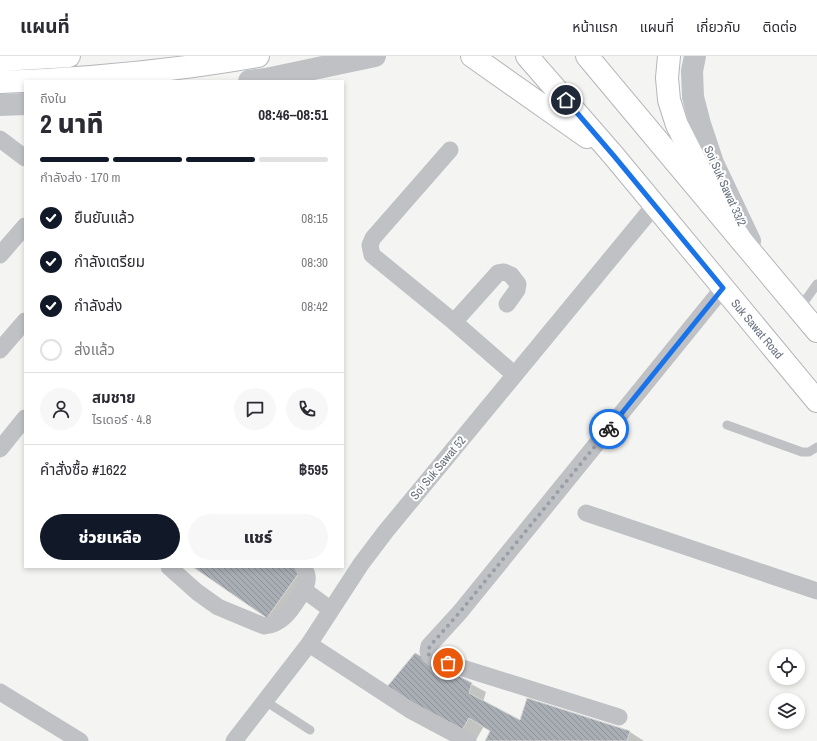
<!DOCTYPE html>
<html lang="th">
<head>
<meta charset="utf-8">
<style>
  :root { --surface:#fff; --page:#f7f7f7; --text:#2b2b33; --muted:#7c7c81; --line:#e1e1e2; --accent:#111827 }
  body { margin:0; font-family:"Archivo Narrow","Noto Sans Thai",sans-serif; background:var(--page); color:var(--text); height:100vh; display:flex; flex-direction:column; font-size:15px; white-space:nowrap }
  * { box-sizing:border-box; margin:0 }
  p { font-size:13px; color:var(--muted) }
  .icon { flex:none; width:22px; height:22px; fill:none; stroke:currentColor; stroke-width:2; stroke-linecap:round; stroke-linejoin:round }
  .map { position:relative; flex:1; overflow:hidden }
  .details { position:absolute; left:24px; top:24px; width:320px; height:488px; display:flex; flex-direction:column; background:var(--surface); border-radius:0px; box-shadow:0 2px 6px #0003 }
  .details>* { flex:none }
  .tools { position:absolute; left:769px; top:593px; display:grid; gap:8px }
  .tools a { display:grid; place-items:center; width:36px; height:36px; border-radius:50%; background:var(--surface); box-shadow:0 2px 6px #0003; font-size:20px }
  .pin { position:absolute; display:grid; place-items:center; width:34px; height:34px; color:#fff; margin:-17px; border:2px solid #fff; border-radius:50%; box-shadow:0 1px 4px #0007 }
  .courier { position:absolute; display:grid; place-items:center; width:40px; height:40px; margin:-20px; border:3px solid #1a73e8; border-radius:50%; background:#fff; color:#222; box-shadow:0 1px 5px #0007 }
  .head em { font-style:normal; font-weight:800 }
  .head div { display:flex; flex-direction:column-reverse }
  .head { display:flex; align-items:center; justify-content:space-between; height:68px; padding:0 16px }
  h1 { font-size:26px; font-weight:800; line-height:30px }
  .bar { display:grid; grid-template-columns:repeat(4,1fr); gap:6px 4px; align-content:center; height:48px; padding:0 16px }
  .bar i { height:5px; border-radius:3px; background:var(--line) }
  .bar .selected { background:var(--accent) }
  .bar p { grid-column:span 4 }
  .line { display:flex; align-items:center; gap:10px; padding:0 16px; border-top:1px solid var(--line) }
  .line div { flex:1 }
  .round { display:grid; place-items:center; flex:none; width:42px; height:42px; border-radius:21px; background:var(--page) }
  ol { padding:0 16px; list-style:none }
  li { display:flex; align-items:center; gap:12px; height:44px }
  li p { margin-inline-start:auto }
  li .icon { padding:4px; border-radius:50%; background:var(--accent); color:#fff; stroke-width:4 }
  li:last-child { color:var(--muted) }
  li i { width:22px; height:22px; border:2px solid var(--line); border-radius:50% }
  .primary-button { display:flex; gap:8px; margin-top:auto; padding:8px 16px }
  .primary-button a { flex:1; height:46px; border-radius:24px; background:var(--accent); color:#fff; font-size:16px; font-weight:800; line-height:46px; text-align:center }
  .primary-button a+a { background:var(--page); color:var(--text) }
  header { display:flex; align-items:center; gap:24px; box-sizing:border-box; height:56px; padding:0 20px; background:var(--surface); border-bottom:1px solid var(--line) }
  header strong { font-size:19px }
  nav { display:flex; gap:22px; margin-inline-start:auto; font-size:14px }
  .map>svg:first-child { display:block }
  .shadow { fill:#0003 }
  .building { fill:url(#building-back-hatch); stroke:#d6d7d5 }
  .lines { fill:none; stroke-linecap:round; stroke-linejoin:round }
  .primary-casing { stroke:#b3b5b9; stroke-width:24 }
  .motorway-casing { stroke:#b4b6ba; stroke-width:24 }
  .service { stroke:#bfc1c5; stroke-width:9 }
  .minor { stroke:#bfc1c5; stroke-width:17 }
  .tertiary { stroke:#bfc1c5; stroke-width:22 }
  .primary { stroke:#fff; stroke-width:22 }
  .motorway { stroke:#fff; stroke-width:22 }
  .done { stroke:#999fa7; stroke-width:4; stroke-dasharray:0 7.2 }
  .route { stroke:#1a73e8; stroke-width:5 }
  .labels { text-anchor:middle; stroke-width:4; stroke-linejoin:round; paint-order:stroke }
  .street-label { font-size:12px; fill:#68707f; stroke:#fff }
</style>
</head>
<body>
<header>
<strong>แผนที่</strong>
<nav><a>หน้าแรก</a><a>แผนที่</a><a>เกี่ยวกับ</a><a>ติดต่อ</a></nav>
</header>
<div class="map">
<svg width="817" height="685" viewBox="0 0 817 685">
  <defs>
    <pattern id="building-back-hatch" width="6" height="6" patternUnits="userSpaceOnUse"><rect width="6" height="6" fill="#a9adb4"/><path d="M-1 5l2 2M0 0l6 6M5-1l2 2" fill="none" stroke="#8d9198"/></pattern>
  </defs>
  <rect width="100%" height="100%" fill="#f4f5f2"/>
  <path class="shadow" d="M 195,511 L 298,511 L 315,523 L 282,570 L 268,561 Z
    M 471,628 L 486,636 L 483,646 L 520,666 L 528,643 L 630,676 L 644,685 L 486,685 L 491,675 L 484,670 L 476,684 L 387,632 Z"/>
  <path class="building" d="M 193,511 L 297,511 L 301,514 L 267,562 Z
    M 415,597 L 472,627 L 469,637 L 520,664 L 527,642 L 630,675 L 627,685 L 485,685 L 490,675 L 469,662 L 461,676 L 386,632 Z"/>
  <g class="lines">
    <defs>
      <path id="primary" d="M 472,0 L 587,81
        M 527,0 L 614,100 L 817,345
        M 587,0 L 817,275"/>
      <path id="motorway" d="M 669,0 L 667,22 L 669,44 L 677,69 L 714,142 L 741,184
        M 0,4 L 69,0
        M 0,26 C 87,23 173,15 258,0"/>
    </defs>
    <use href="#primary" class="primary-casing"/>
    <use href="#motorway" class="motorway-casing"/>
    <path class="service" d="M 799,253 L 817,228
      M 727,369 L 802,396 L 809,396 L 817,391
      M 265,645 L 310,674"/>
    <path class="minor" d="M 0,83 L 25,102
      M 450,94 L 373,182 L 370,189 L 372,199 L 454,266 L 515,319
      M 0,199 L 25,170
      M 454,266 L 498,217 L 504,216 L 511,219 L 518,228 L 517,234 L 507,248
      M 0,294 L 25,265
      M 0,393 L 25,362
      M 586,457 L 817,535
      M 169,511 L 197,536 L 218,551 L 264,570 C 285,568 293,550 304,534 L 330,553
      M 303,511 C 309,519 308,525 304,534
      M 309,588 L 410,654 L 468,685
      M 0,636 L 80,685
      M 619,661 L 434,603 L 429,599 L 428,595 L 429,590 L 460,556 L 723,232
      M 234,685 L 309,588 L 361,508 L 386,475 L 654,150"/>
    <path class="tertiary" d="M 695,0 L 692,15 L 693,41 L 700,68 L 713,107 L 750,185
      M 249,25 L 266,23 L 375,0
      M 0,49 L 25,48"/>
    <use href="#primary" class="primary"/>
    <use href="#motorway" class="motorway"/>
  </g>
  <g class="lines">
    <path class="done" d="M 448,607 L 434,603 L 429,599 L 428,595 L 430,590 L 460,556 L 609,373"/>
    <path class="route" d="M 566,44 L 614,100 L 723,232 L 609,373"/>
  </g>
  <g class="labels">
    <g class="street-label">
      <text transform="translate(725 130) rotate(66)" y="4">Soi Suk Sawat 33/2</text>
      <text transform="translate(757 273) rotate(50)" y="4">Suk Sawat Road</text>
      <text transform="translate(438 412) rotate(-50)" y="4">Soi Suk Sawat 52</text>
    </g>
  </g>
</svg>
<div class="tools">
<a><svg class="icon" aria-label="locate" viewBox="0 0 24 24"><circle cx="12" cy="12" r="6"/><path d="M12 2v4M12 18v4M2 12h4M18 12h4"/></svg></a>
<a><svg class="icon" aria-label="layers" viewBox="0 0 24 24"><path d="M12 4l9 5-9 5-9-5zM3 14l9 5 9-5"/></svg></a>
</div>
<div class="pin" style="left:448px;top:607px;background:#ea580c"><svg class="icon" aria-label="bag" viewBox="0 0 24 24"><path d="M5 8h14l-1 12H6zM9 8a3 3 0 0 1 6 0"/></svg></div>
<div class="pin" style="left:566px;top:44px;background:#1f2937"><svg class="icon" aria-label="home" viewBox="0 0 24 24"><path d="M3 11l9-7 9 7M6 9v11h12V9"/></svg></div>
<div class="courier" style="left:609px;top:373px"><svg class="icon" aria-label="bike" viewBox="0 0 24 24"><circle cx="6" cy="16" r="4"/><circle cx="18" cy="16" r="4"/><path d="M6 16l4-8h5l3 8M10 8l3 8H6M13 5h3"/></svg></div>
<section class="details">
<div class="head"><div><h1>2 นาที</h1><p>ถึงใน</p></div><em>08:46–08:51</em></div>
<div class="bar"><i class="selected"></i><i class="selected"></i><i class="selected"></i><i></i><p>กำลังส่ง · 170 m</p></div>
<ol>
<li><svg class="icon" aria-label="check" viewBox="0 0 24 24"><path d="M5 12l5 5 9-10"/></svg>ยืนยันแล้ว<p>08:15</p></li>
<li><svg class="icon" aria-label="check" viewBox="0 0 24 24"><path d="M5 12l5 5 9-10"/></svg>กำลังเตรียม<p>08:30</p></li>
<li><svg class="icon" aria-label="check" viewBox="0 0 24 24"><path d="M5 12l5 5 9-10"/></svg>กำลังส่ง<p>08:42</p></li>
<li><i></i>ส่งแล้ว</li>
</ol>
<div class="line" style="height:72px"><a class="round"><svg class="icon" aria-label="person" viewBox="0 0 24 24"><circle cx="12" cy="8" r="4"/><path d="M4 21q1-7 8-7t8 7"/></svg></a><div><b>สมชาย</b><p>ไรเดอร์ · 4.8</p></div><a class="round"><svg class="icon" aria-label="chat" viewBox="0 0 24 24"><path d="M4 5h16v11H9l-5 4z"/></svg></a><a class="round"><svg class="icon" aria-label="phone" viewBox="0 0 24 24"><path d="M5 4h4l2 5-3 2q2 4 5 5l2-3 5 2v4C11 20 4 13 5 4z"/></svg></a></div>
<div class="line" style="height:52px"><div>คำสั่งซื้อ #1622</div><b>฿595</b></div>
<div class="primary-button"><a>ช่วยเหลือ</a><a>แชร์</a></div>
</section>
</div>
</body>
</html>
